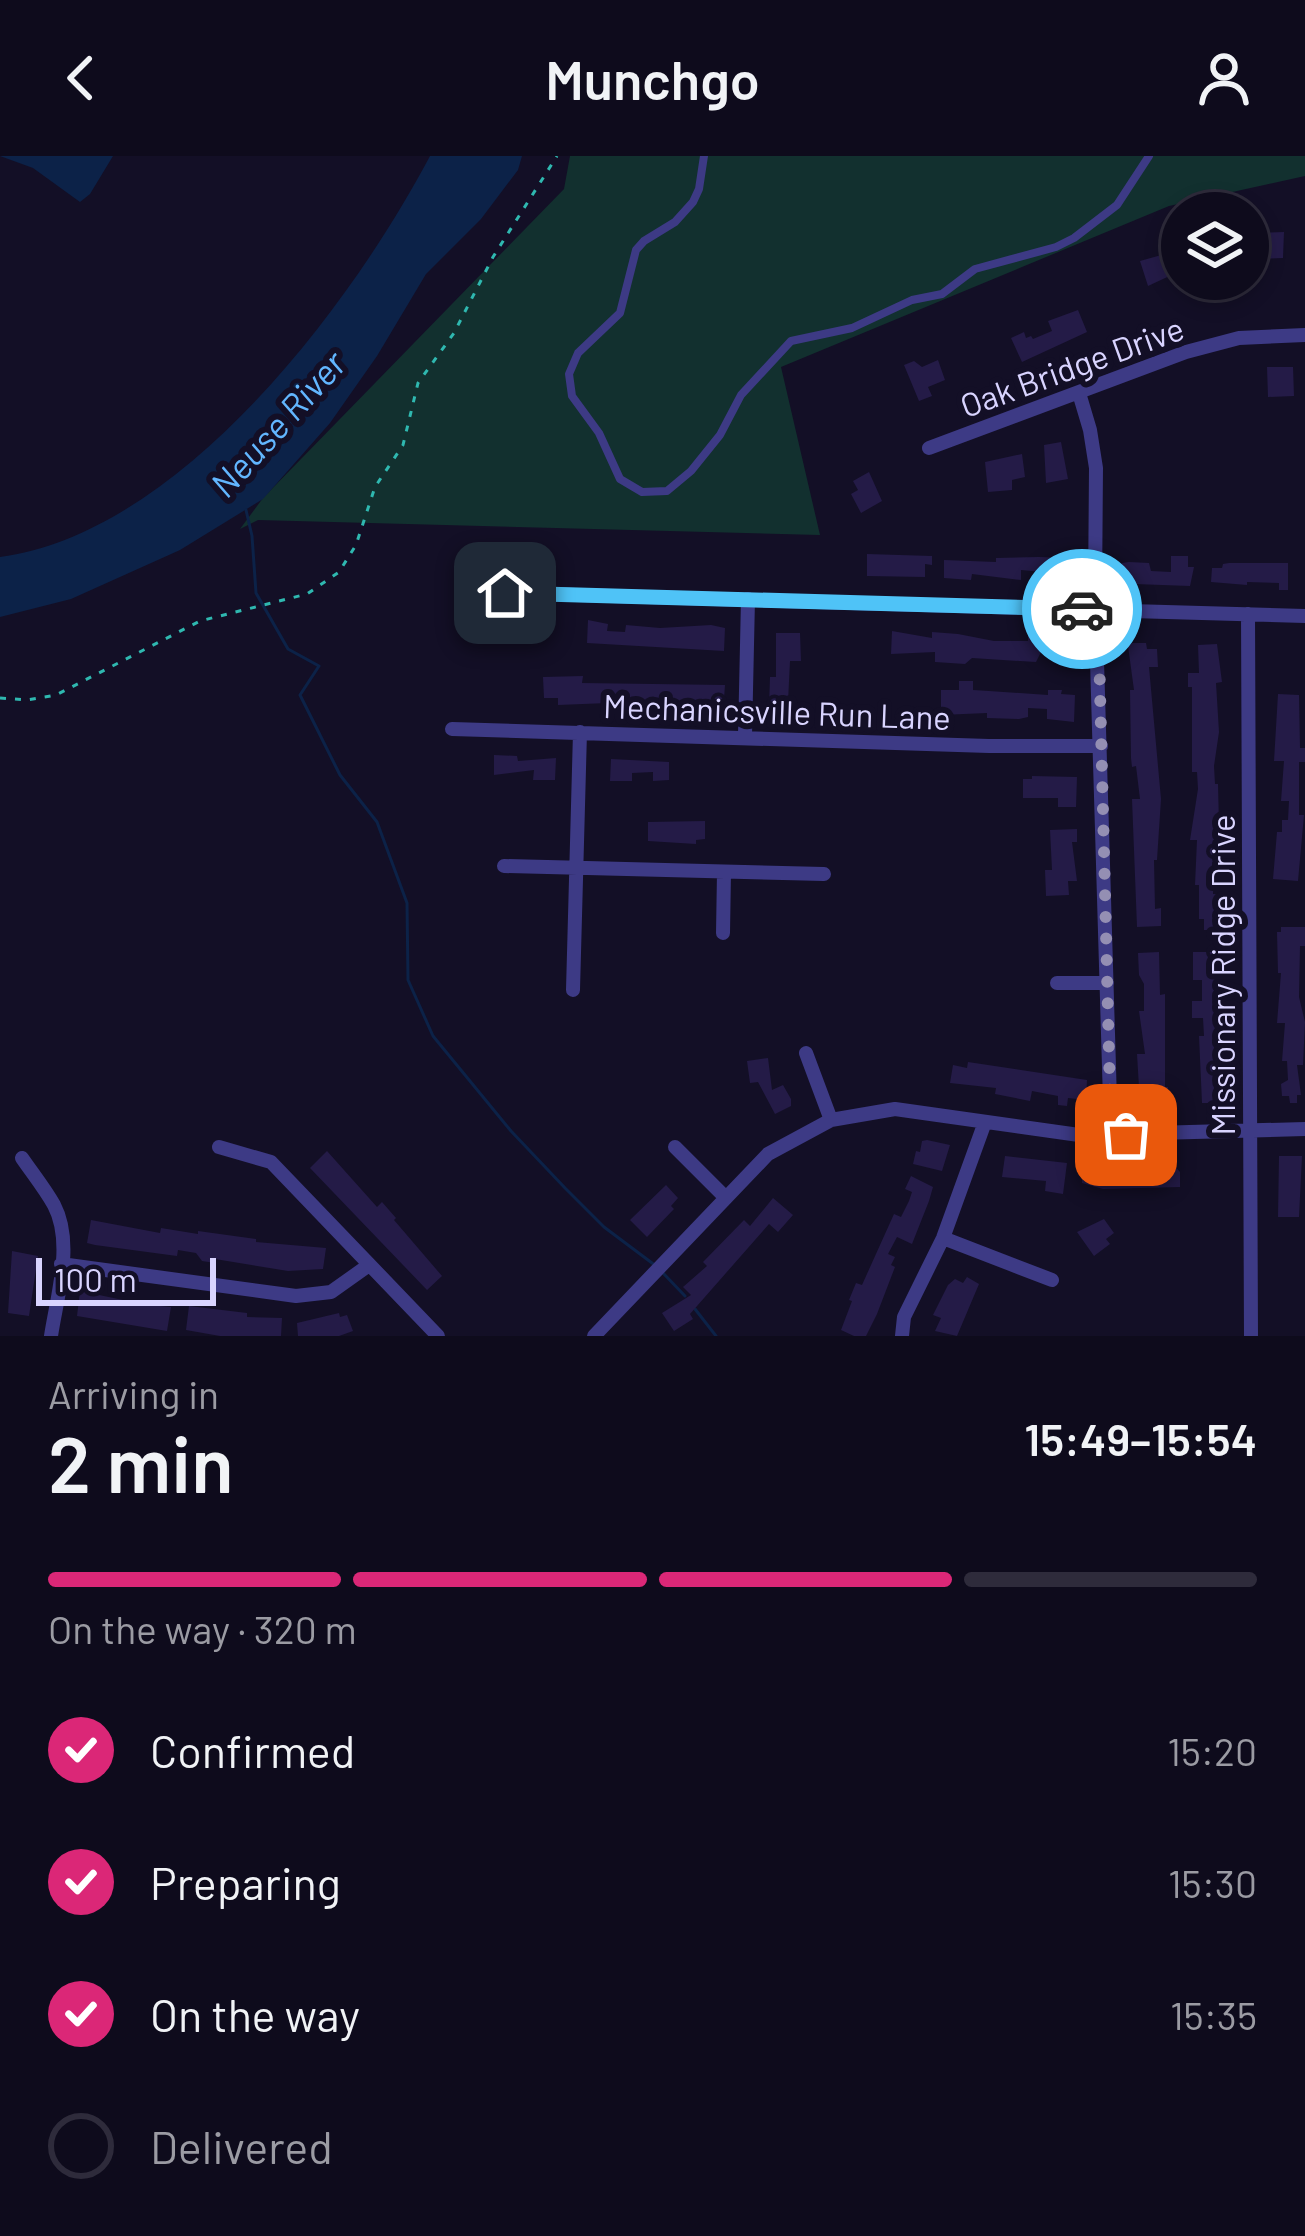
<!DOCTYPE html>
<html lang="en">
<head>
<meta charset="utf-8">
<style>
  :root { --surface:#0e0b1c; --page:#171425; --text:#f1f3f6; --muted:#9b9ba3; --line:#2e2b3b; --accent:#db2777 }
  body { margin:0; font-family:Barlow,sans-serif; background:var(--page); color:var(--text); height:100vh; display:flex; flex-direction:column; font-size:45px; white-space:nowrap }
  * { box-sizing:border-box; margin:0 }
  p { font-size:39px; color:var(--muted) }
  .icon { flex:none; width:66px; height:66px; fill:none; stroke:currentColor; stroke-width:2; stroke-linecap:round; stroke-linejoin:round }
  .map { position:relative; height:1180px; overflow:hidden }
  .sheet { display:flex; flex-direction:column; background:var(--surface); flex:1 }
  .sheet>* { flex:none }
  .tools { position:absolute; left:1161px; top:36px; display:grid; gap:24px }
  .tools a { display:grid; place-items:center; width:108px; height:108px; border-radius:50%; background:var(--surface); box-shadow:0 6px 18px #0003,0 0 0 3px var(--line); font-size:60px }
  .scale { position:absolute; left:36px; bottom:30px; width:180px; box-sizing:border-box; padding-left:12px; border:6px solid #d9d4ff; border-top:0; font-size:33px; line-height:42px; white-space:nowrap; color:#d9d4ff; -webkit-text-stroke:9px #130f26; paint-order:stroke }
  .pin { position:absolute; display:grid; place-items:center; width:102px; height:102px; color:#fff; margin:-51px; border-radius:24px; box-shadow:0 6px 18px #0006 }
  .courier { position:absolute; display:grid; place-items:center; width:120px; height:120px; margin:-60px; border:9px solid #4fc3f7; border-radius:50%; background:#fff; color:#222; box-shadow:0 3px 15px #0007 }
  .summary em { font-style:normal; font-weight:600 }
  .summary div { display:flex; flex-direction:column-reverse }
  .summary { display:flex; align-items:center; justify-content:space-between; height:204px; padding:0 48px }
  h1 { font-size:78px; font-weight:600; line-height:90px }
  .bar { display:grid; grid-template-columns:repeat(4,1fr); gap:18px 12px; align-content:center; height:144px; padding:0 48px }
  .bar i { height:15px; border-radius:9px; background:var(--line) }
  .bar .active { background:var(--accent) }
  .bar p { grid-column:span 4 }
  ol { padding:0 48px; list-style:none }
  li { display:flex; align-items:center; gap:36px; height:132px }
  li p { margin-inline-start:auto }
  li .icon { padding:12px; border-radius:50%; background:var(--accent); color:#fff; stroke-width:4 }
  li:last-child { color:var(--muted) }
  li i { width:66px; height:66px; border:6px solid var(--line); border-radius:50% }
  header { display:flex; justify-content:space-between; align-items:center; height:156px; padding:0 48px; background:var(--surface); font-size:54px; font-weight:600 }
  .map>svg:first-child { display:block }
  .green { fill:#12302f }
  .water { fill:#0c2248 }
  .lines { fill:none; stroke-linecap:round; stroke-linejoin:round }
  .stream { stroke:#0c2248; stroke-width:3 }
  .building { fill:#241b47 }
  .path { stroke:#2fb8b0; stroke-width:3; stroke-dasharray:6 9; stroke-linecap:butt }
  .lane { stroke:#3d3a85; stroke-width:8 }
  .street { stroke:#3d3a85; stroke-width:14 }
  .done { stroke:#948fb3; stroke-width:12; stroke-dasharray:0 21.6 }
  .route { stroke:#4fc3f7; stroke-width:15 }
  .labels { text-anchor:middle; stroke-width:12; stroke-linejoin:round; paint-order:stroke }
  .street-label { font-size:33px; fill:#d9d4ff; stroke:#130f26 }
  .water-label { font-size:36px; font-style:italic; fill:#62b6ff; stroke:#130f26 }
</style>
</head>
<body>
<header><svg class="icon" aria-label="back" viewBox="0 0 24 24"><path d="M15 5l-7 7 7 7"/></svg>Munchgo<svg class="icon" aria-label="person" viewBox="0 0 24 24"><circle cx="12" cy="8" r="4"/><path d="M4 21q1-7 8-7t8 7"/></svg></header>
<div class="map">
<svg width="1305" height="1180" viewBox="0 0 1305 1180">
  <rect width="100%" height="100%" fill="#130f26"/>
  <path class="green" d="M 570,0 L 1305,0 L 1305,20 L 1169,50 L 781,211 L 820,379 L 258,364 L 240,373 L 263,342 L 564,33 Z"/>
  <path class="water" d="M 0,0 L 113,0 L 90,38 L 80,46 L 33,12 Z
    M 430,0 L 522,0 L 518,14 L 481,63 L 426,118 L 377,200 L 330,267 L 263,343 L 180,394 L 71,443 L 0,461 L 0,401 C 180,377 350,151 430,0 Z"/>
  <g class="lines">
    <path class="stream" d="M 246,354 L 252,380 L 256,437 L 288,493 L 319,510 L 300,539 L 340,619 L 377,666 L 407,747 L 408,824 L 433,880 L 511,975 L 565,1032 L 604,1071 L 656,1110
      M 663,1117 L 685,1140
      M 695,1153 L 716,1180"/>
  </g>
  <path class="building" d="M 1284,76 L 1283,102 L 1254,103 L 1252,77 Z
    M 1172,96 L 1178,116 L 1148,130 L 1140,105 Z
    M 1078,154 L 1087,176 L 1022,206 L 1011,182 L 1024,176 L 1026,182 L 1031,180 L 1033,183 L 1052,175 L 1048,165 Z
    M 938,204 L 945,224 L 928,231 L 932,240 L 919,245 L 904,209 L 914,205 L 922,211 Z
    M 1267,211 L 1293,211 L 1294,240 L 1268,241 Z
    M 1061,286 L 1068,323 L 1046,327 L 1044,289 Z
    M 1022,298 L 1025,321 L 1012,324 L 1012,334 L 988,336 L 985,306 Z
    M 869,316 L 882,345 L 861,357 L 851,338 L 858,334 L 853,325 Z
    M 867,398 L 932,400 L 932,409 L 925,408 L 925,421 L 867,420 Z
    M 1171,400 L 1188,400 L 1188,411 L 1194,411 L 1190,430 L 1134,428 L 1134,424 L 1121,421 L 1122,407 L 1129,406 L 1149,407 L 1151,415 L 1171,416 Z
    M 1039,401 L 1069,402 L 1068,428 L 1042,422 L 1042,416 L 1021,414 L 1021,424 L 972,418 L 971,424 L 944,422 L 944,404 L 996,406 L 996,402 Z
    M 1229,407 L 1288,407 L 1288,434 L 1279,434 L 1279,427 L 1247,426 L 1247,429 L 1211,426 L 1212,412 L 1222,412 L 1223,408 Z
    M 588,464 L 608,468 L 607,475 L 625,476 L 626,469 L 660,472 L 711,469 L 725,472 L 724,495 L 587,487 Z
    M 892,475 L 932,482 L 932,476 L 958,478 L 994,485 L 1028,485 L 1028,478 L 1049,480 L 1036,506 L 972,502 L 965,508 L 935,506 L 935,496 L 891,498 Z
    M 776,477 L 800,477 L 801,505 L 790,505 L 788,546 L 783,546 L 783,551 L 769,551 L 770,521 L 776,521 Z
    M 1132,487 L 1146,487 L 1147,493 L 1157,493 L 1158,511 L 1149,511 L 1161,643 L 1157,704 L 1154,704 L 1155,753 L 1161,752 L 1161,770 L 1137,771 L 1132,643 L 1140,643 L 1136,610 L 1132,611 L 1131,602 L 1130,534 L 1134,534 L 1128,490 Z
    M 1217,488 L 1222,526 L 1216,527 L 1219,576 L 1214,610 L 1215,628 L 1218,628 L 1220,710 L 1214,710 L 1213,738 L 1220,738 L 1220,749 L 1217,774 L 1204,774 L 1204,763 L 1199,763 L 1199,729 L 1195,729 L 1197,684 L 1190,684 L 1198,633 L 1197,616 L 1192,616 L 1192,531 L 1188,531 L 1188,517 L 1199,517 L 1198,489 Z
    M 583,520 L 582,527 L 725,529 L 724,543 L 712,543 L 712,550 L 663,551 L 633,549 L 633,546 L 558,549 L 558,542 L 544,542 L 543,521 Z
    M 959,525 L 973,525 L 973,534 L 989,535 L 1048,539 L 1048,534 L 1062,534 L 1061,538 L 1075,539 L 1074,566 L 1047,563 L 1047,553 L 1028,552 L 1028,561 L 1019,563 L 987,562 L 987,557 L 941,559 L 941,534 L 959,534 Z
    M 1278,538 L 1299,539 L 1300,592 L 1305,592 L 1305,606 L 1299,606 L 1299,659 L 1304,659 L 1298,725 L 1273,723 L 1277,676 L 1282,676 L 1282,664 L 1288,664 L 1289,645 L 1281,645 L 1284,605 L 1274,605 Z
    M 494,599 L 517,600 L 518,605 L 556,602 L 555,624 L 533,624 L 534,614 L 494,619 Z
    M 611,603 L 669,606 L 669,624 L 653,625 L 653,616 L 632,617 L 632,625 L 610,625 Z
    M 1032,620 L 1077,621 L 1076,651 L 1058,651 L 1058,642 L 1023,642 L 1023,623 L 1032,623 Z
    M 705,665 L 705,683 L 696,684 L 696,688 L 648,685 L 648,666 Z
    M 1077,673 L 1077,686 L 1072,686 L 1077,725 L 1068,725 L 1069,739 L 1046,740 L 1045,714 L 1052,714 L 1050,674 Z
    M 1281,771 L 1305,771 L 1305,790 L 1300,790 L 1299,841 L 1305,866 L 1303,909 L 1297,909 L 1301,939 L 1297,939 L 1297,947 L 1290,947 L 1289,940 L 1282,940 L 1281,928 L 1288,924 L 1287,905 L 1282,905 L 1285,867 L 1277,867 L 1281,817 L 1278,817 L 1277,776 L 1281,776 Z
    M 1159,796 L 1160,839 L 1165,838 L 1165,931 L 1168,931 L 1169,947 L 1140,948 L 1137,898 L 1145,898 L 1139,855 L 1144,855 L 1144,828 L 1139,819 L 1138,797 Z
    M 1193,796 L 1213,796 L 1213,814 L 1220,814 L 1222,862 L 1216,862 L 1223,947 L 1202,947 L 1199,880 L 1204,880 L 1203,862 L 1192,862 L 1192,845 L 1202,845 L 1202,824 L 1193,824 Z
    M 768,902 L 772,934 L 783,929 L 791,943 L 791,950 L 775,958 L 758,926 L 750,927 L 747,905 Z
    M 968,906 L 1087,924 L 1086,944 L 1068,942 L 1067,950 L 1058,949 L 1058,940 L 1032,935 L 1030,945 L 995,938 L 996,932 L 950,927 L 953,909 L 967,912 Z
    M 927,984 L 950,989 L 942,1015 L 913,1008 L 916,995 L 920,996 L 922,985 Z
    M 327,995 L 377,1051 L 382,1046 L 396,1062 L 394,1064 L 442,1120 L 427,1134 L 310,1012 Z
    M 1005,1000 L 1067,1007 L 1063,1038 L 1045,1035 L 1046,1025 L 1002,1021 Z
    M 1279,1000 L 1302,1000 L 1299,1061 L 1278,1061 Z
    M 1172,1007 L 1180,1016 L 1180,1031 L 1103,1033 L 1082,1027 L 1082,1014 L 1089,1010 Z
    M 911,1020 L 933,1031 L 929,1045 L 912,1088 L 897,1081 L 888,1098 L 895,1101 L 891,1109 L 895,1111 L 877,1158 L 866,1180 L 854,1180 L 841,1174 L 852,1145 L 849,1144 L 856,1127 L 862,1129 L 894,1058 L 901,1061 L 909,1045 L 912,1036 L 905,1033 Z
    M 666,1029 L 678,1042 L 671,1050 L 674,1053 L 647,1081 L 630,1064 Z
    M 773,1042 L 793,1059 L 778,1076 L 769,1068 L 690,1158 L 693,1163 L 674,1175 L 662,1157 L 691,1139 L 683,1131 L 707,1110 L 703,1106 L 744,1064 L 750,1070 Z
    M 1104,1063 L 1114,1077 L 1106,1083 L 1110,1088 L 1094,1100 L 1077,1076 Z
    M 91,1064 L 160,1077 L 161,1072 L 198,1078 L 198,1075 L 256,1083 L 256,1086 L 326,1092 L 323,1113 L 288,1115 L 215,1103 L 215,1107 L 202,1105 L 196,1097 L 178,1094 L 177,1100 L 95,1089 L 87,1087 Z
    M 12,1095 L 38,1100 L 29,1160 L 8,1157 Z
    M 967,1121 L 979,1128 L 957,1180 L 935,1175 L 941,1162 L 933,1159 L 948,1129 L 955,1123 L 963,1127 Z
    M 80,1135 L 123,1144 L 161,1145 L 161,1150 L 171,1151 L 167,1175 L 77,1160 Z
    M 189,1150 L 247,1157 L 247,1161 L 282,1162 L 281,1180 L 220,1180 L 186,1174 Z
    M 339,1157 L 340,1161 L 347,1159 L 353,1175 L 339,1180 L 298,1180 L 297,1167 Z"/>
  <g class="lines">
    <path class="path" d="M 0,542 L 27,544 L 56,539 L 200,465 L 307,438 L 339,416 L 356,389 L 375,331 L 403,289 L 418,227 L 454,177 L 493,101 L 557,0"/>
    <path class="lane" d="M 704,0 L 699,33 L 693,46 L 675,66 L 644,85 L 636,94 L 620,157 L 578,197 L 569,218 L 572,240 L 599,277 L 620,323 L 642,336 L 667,335 L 691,315 L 720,279 L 741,239 L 791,185 L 852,172 L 912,144 L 942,138 L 975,113 L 1056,91 L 1074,82 L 1117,49 L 1149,0"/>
    <path class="street" d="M 1079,237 L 1090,274 L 1096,312 L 1095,437 L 1111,979
      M 929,292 L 1186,196 L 1239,182 L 1305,179
      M 504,437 L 1305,460
      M 1248,458 L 1251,1180
      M 452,573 L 989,590 L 1101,590
      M 745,580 L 748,443
      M 504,710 L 824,718
      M 723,777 L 724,716
      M 1057,827 L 1107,827
      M 573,834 L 580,576
      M 806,897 L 831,964
      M 219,991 L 271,1006 L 438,1180
      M 675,991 L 724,1040
      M 22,1002 C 33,1018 45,1033 54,1049 C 74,1087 57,1140 51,1180
      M 943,1082 L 1052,1124
      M 61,1108 L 296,1140 L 331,1136 L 369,1109
      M 594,1180 L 768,998 L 831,964 L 895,953 L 1079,979 L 1305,973
      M 902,1180 L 904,1161 L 943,1082 L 985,966"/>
  </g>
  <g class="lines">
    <path class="done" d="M 1082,453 L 1098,453 L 1111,979 L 1126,979"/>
    <path class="route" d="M 505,437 L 1082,453"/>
  </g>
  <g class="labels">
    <g class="street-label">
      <text transform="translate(1072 211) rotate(-20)" y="12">Oak Bridge Drive</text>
      <text transform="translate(777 556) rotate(2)" y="12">Mechanicsville Run Lane</text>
      <text transform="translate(1223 819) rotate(-90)" y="12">Missionary Ridge Drive</text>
    </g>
    <g class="water-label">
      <text transform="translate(278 268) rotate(-48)" y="13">Neuse River</text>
    </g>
  </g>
</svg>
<div class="tools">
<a><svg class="icon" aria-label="layers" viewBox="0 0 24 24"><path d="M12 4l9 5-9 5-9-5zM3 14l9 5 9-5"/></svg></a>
</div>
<div class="scale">100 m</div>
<div class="pin" style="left:1126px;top:979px;background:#ea580c"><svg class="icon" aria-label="bag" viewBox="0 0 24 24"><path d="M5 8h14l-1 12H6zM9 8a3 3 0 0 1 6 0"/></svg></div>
<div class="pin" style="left:505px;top:437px;background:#1f2937"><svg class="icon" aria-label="home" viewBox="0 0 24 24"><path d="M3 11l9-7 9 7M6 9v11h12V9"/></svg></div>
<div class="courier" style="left:1082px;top:453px"><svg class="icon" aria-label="car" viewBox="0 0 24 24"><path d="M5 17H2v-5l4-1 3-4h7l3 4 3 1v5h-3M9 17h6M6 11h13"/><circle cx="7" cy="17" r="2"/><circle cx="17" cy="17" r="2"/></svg></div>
</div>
<section class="sheet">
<div class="summary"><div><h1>2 min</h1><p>Arriving in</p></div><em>15:49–15:54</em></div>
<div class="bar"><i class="active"></i><i class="active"></i><i class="active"></i><i></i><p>On the way · 320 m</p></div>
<ol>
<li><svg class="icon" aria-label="check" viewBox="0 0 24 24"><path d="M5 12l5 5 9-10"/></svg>Confirmed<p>15:20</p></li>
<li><svg class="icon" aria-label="check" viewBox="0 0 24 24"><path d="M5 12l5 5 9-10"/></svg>Preparing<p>15:30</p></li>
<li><svg class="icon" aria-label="check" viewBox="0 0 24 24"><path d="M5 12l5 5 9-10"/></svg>On the way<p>15:35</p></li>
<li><i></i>Delivered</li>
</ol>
</section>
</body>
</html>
